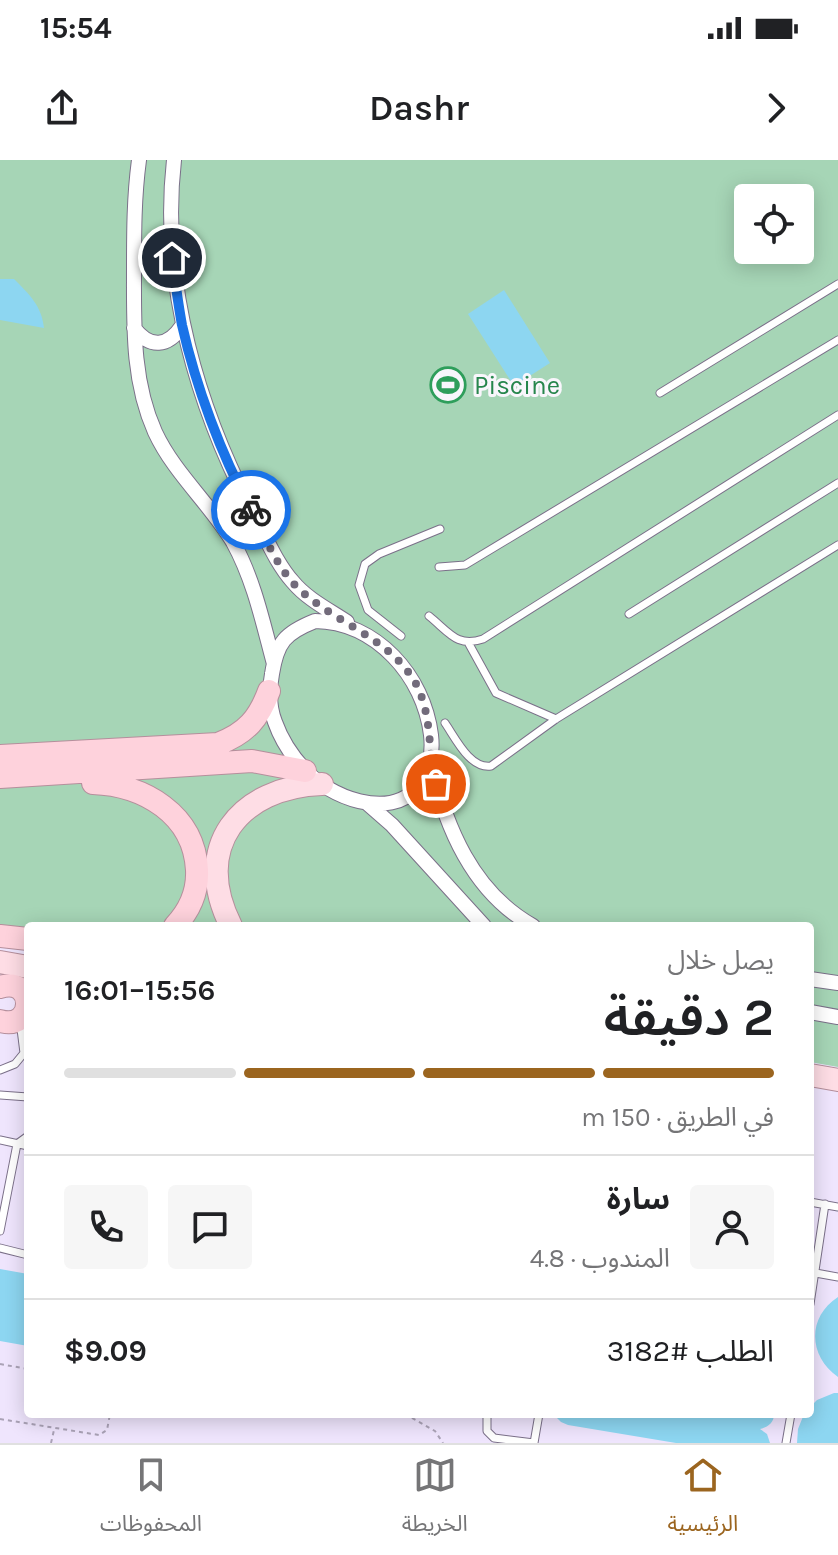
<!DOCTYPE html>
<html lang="ar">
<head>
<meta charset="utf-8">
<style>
  :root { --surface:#fff; --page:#f6f6f6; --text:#202124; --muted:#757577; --line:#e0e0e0; --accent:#9b651f }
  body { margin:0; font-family:Karla,"Noto Sans Arabic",sans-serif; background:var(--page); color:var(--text); direction:rtl; height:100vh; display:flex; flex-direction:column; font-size:30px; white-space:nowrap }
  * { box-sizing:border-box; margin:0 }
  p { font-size:26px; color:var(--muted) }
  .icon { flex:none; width:44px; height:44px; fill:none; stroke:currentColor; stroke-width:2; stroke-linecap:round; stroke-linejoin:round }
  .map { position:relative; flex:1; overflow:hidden; direction:ltr }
  .panel { position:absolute; left:24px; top:762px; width:790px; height:496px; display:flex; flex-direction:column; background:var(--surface); border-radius:8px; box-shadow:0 4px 20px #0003; direction:rtl }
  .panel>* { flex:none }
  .tools { position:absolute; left:734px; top:24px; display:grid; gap:16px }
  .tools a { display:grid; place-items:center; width:80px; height:80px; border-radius:8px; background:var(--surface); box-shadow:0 4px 20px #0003; font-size:40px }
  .pin { position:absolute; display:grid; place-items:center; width:68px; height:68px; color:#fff; margin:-34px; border:4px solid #fff; border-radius:50%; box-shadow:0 2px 8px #0007 }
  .courier { position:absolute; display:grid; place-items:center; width:80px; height:80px; margin:-40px; border:6px solid #1a73e8; border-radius:50%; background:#fff; color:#222; box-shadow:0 2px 10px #0007 }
  .summary em { font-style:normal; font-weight:600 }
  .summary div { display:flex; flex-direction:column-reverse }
  .summary { display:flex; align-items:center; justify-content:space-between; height:136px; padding:0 40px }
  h1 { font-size:52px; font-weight:600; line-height:60px }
  .bar { display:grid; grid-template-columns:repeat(4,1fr); gap:12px 8px; align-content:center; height:96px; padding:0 40px }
  .bar i { height:10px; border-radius:6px; background:var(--line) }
  .bar .active { background:var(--accent) }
  .bar p { grid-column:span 4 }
  .line { display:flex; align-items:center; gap:20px; padding:0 40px; border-top:2px solid var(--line) }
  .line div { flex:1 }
  .round { display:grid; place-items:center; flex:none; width:84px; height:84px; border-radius:8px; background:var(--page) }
  .status { display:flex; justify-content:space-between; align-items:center; height:56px; padding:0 40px; background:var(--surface); direction:ltr }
  .status svg { height:22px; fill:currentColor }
  header { display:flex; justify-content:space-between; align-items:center; height:104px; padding:0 40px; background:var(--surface); font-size:36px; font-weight:600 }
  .tab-bar { display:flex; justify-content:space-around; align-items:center; height:112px; border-top:2px solid var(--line); background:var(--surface); font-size:22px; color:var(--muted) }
  .tab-bar a { display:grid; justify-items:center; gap:4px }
  .tab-bar .active { color:var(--accent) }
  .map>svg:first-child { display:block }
  .green { fill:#a6d5b6; fill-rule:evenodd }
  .water { fill:#8dd6f1 }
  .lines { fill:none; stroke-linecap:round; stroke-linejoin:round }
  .service-casing { stroke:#7b7089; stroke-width:9 }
  .minor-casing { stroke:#7b7089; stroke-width:16 }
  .primary-casing { stroke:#b58f9c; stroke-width:24 }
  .trunk-casing { stroke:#b58f9c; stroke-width:24 }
  .path { stroke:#aaa2b6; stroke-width:2; stroke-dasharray:4 4; stroke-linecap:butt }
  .service { stroke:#fff; stroke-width:7 }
  .minor { stroke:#fff; stroke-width:14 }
  .primary { stroke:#fedde5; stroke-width:22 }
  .trunk { stroke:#fed2dc; stroke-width:22 }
  .done { stroke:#726b7b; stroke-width:8; stroke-dasharray:0 14.4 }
  .route { stroke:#1a73e8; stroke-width:10 }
  .labels { text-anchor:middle; stroke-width:6; stroke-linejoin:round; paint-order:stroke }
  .leisure-label { font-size:26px; fill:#27864d; stroke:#f9f6fc; text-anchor:start }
</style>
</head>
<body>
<div class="status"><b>15:54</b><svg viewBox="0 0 49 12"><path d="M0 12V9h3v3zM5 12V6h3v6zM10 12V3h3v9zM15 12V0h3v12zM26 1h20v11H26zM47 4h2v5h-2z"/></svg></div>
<header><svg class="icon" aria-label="forward" viewBox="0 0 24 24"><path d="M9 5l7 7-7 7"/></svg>Dashr<svg class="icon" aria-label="share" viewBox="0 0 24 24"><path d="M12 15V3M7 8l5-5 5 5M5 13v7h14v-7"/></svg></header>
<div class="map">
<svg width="838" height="1283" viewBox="0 0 838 1283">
  <rect width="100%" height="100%" fill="#efe5fd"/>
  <path class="green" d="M 0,0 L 838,0 L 838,907 L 810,902 L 810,766 L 28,766 L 28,777 L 0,773 ZM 748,38 L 800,38 L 800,90 L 748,90 Z"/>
  <path class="water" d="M 0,119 L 14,119 C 29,134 42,146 44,168 L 0,160 Z
    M 504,130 L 550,203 L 514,226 L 468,154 Z
    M 0,1109 L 28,1114 L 28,1186 L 0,1181 Z
    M 838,1137 L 838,1217 C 808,1196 807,1157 838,1137 Z
    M 834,1233 L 838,1233 L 838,1283 L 797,1283 L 798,1269 L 804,1254 L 810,1254 L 810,1247 L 817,1240 Z
    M 553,1254 L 774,1254 C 774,1263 768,1267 760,1269 L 767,1274 L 770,1283 L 676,1283 L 568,1265 L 561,1262 Z"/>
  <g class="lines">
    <defs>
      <path id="service" d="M 660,233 L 838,124
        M 439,407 L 465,405 L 838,180
        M 629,454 L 838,323
        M 429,456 C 449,472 457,488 483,479 L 838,255
        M 401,476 L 368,450 L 359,425 L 365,404 L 379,394 L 440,369
        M 469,484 L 496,533 L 556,559
        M 445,563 C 456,579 470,609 491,606 L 556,559 L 838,385
        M 0,910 L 15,904 L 24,893 L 20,861
        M 0,935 L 28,937
        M 0,980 L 28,986
        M 810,1042 L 838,1047
        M 0,1071 L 17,984 L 28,976
        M 0,1088 L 28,1095
        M 810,1112 L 838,1117
        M 810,1144 L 825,1044
        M 487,1254 L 487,1271 L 494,1278 L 534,1283
        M 534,1283 L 539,1254
        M 786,1283 L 791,1254"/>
      <path id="minor" d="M 139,0 C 134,37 134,73 134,110 C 134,165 132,221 155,272 C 174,313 210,344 233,382 C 254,420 263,463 274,504
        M 174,0 C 160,123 198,251 256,359 C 267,380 277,404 293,422 C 307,439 329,450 347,462
        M 134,168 C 150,189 168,187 182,166
        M 315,461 C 376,462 424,516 431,575 C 433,592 430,614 418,627 C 389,661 329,637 304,609 C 292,596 281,579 275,562 C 269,547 269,530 272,514 C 277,482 285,473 315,461 Z
        M 430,602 C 446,667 472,732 533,766
        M 368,644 L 392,665 L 484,766
        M 810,819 L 838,823
        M 810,852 L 838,857"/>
      <path id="primary" d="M 231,766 C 191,687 239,627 322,624
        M 0,802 L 28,807
        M 810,915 L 838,920"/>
      <path id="trunk" d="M 0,596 L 218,584 C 247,573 259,558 269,531
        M 0,617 L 252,601 L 305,611
        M 93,623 C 144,625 194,654 197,710 C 198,732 190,750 175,766
        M 0,776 L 28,779
        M 0,827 C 36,816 36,871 0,861"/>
    </defs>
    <use href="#service" class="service-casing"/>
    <use href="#minor" class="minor-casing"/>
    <use href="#primary" class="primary-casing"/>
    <use href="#trunk" class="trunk-casing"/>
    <path class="path" d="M 0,1204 L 28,1209
      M 405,1254 L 435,1271 L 443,1283
      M 0,1259 L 99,1275 L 107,1270 L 110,1254
      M 51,1283 L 54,1270"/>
    <use href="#service" class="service"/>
    <use href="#minor" class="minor"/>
    <use href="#primary" class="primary"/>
    <use href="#trunk" class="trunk"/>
  </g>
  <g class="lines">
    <path class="done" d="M 251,350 C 264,375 276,405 295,425 C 331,462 388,476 415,522 C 433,555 427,589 436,624"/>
    <path class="route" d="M 172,98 C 175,120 178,143 182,165 C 196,227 221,294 251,350"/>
  </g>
  <defs>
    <symbol id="stadium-ring" viewBox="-11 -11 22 22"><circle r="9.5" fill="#f9f6fc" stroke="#2e9e5b" stroke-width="1.5"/><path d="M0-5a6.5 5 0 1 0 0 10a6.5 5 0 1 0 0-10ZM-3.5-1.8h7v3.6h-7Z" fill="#2e9e5b"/></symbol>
  </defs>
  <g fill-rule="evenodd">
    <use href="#stadium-ring" x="428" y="205" width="40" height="40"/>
  </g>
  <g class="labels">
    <g class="leisure-label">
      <text x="474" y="234">Piscine</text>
    </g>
  </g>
</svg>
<div class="tools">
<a><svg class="icon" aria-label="locate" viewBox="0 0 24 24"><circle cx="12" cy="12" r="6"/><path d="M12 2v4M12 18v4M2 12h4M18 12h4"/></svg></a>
</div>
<div class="pin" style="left:436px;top:624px;background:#ea580c"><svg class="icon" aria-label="bag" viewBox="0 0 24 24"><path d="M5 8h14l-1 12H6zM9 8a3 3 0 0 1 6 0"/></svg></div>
<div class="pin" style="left:172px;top:98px;background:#1f2937"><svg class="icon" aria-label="home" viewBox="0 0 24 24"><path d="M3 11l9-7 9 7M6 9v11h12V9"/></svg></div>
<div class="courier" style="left:251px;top:350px"><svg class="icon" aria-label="bike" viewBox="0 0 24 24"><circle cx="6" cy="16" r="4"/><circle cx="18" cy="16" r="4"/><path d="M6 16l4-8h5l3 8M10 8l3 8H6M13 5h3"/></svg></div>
<section class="panel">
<div class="summary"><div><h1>2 دقيقة</h1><p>يصل خلال</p></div><em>15:56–16:01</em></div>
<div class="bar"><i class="active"></i><i class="active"></i><i class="active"></i><i></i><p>في الطريق · 150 m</p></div>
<div class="line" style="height:144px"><a class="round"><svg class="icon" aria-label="person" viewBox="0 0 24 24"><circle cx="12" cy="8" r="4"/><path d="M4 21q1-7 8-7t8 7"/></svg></a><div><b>سارة</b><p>المندوب · 4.8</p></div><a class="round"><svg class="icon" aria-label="chat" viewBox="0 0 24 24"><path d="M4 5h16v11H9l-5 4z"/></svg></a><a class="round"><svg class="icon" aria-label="phone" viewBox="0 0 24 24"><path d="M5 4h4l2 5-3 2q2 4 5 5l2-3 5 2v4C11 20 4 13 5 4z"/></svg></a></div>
<div class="line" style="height:104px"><div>الطلب #3182</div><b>$9.09</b></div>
</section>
</div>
<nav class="tab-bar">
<a class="active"><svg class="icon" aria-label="home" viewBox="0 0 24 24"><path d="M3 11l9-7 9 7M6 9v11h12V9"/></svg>الرئيسية</a>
<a><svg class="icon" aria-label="map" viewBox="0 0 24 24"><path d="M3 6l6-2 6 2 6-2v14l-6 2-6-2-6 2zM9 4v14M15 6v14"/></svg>الخريطة</a>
<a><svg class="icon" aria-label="saved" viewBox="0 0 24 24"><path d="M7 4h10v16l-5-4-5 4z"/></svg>المحفوظات</a>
</nav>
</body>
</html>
